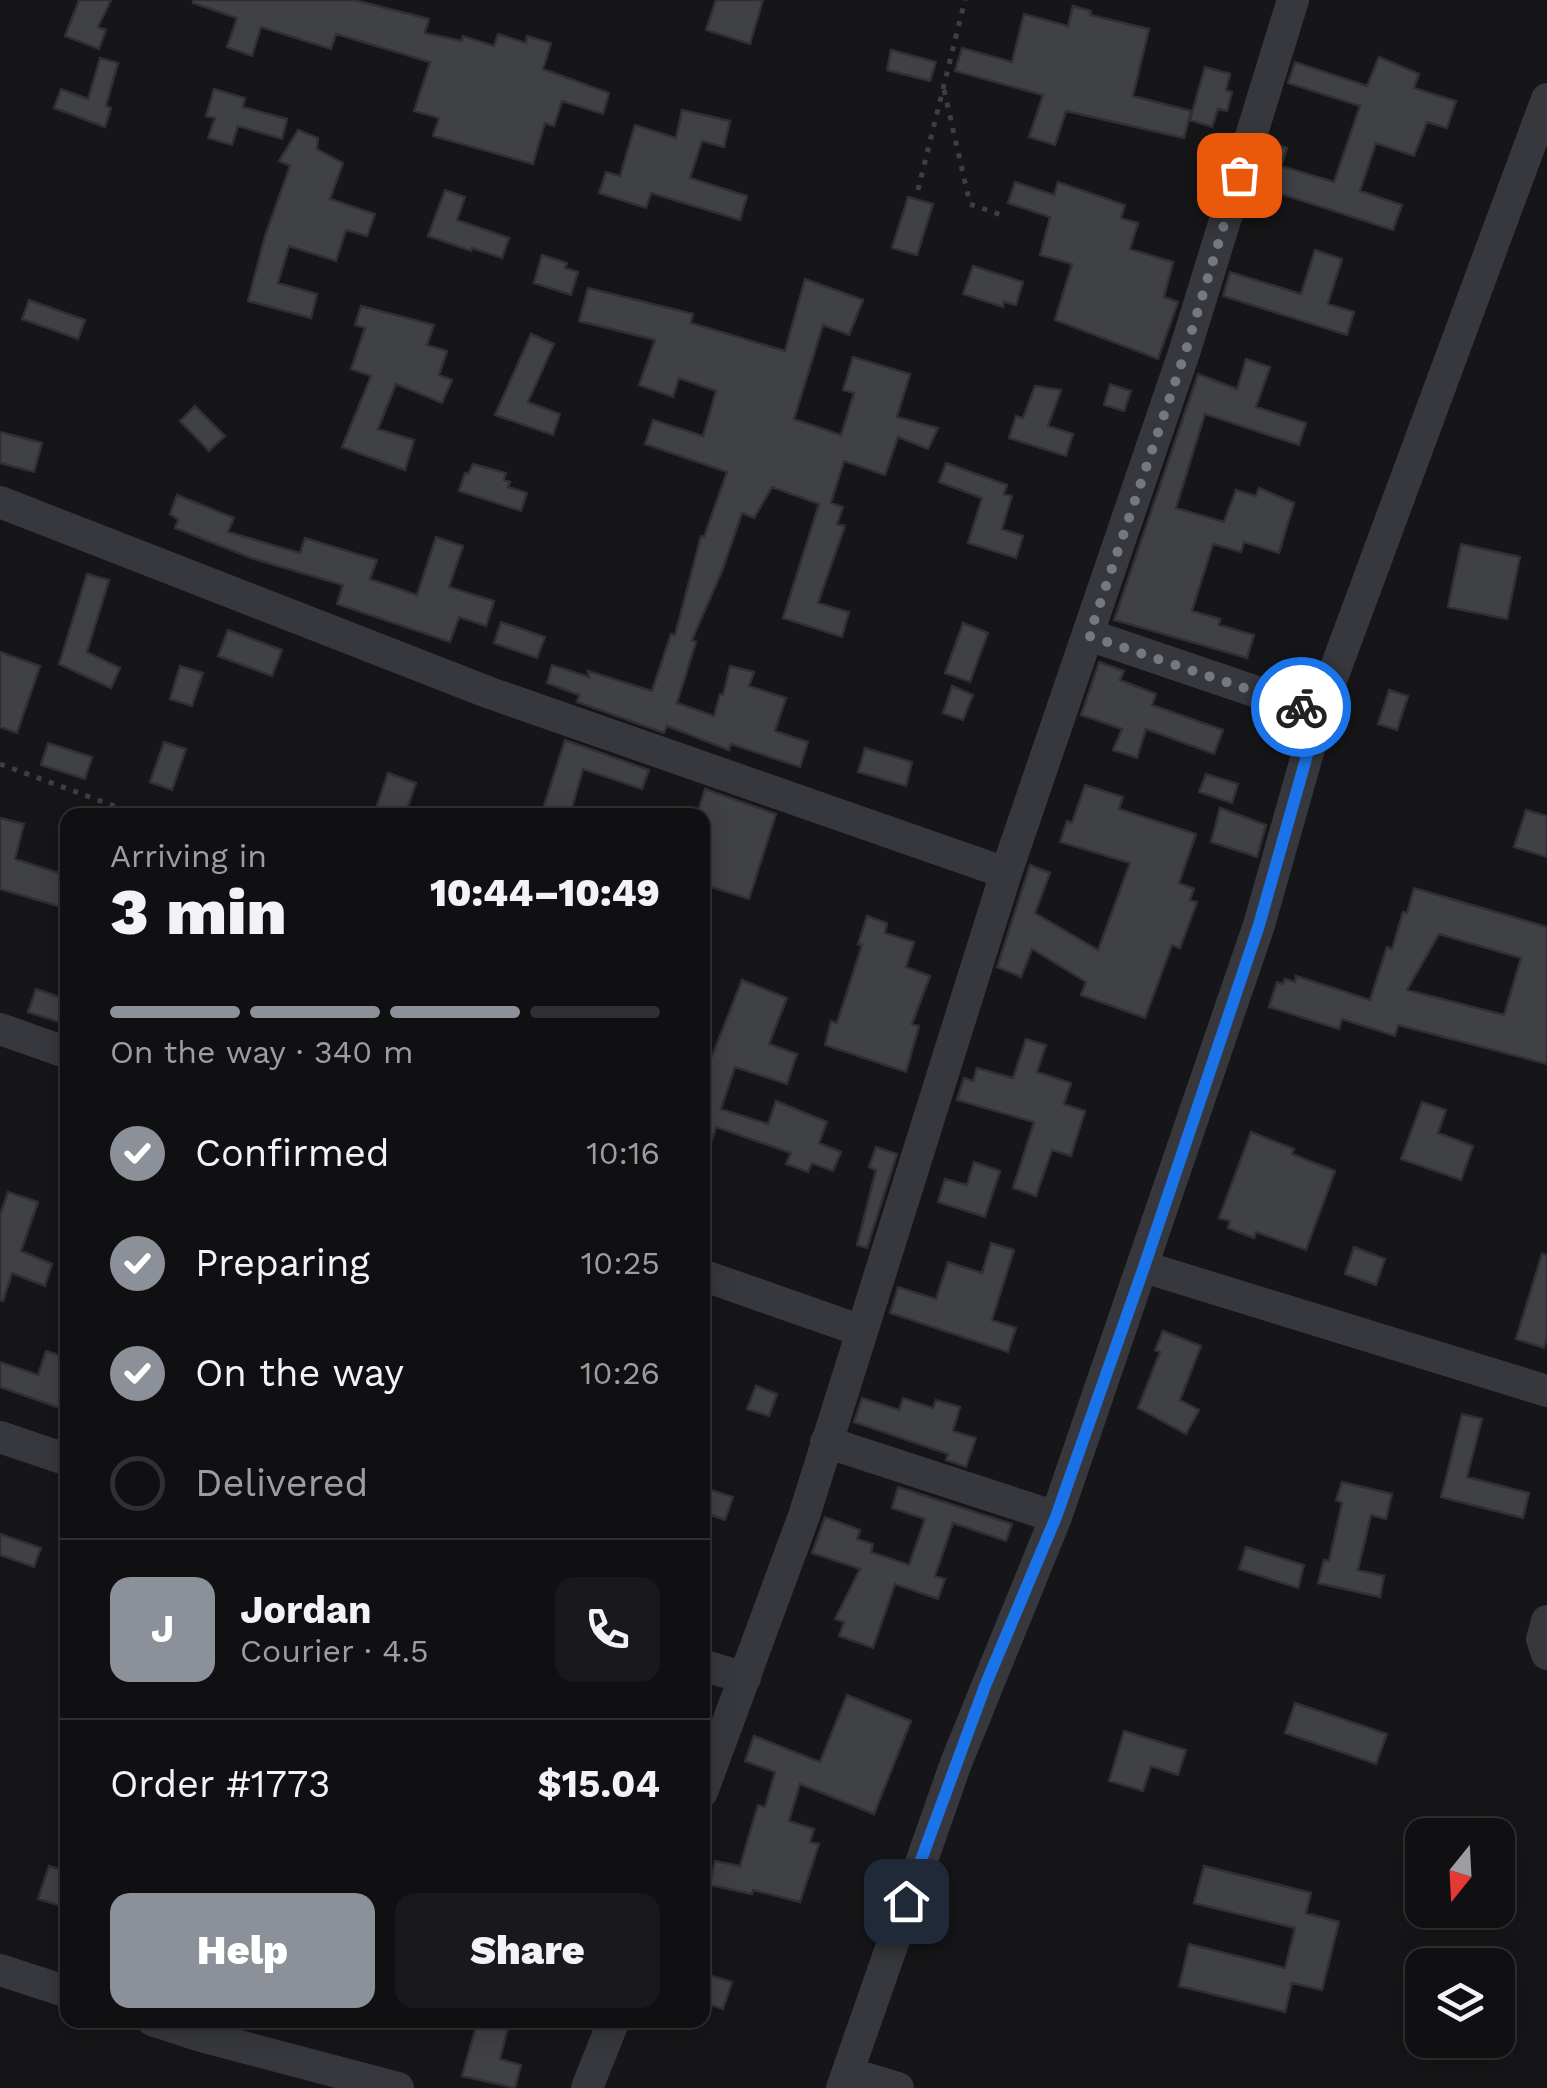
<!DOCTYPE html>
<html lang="en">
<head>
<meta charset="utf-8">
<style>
  :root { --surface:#101012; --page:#19191b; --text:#f1f3f6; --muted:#9c9d9f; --line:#303032; --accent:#8c9099 }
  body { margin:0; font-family:"Work Sans",sans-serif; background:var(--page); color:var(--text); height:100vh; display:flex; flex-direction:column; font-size:38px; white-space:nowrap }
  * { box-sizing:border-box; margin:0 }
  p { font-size:32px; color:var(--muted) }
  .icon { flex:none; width:55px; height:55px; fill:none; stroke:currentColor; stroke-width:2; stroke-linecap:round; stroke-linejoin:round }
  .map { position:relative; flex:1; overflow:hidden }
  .details { position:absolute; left:60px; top:808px; width:650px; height:1220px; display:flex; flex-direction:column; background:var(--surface); border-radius:20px; box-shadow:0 5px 25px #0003,0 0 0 2px var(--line) }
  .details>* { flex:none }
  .needle { width:65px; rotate:198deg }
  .tools { position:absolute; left:1405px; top:1818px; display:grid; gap:20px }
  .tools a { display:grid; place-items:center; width:110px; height:110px; border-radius:20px; background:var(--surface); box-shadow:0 5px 25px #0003,0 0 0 2px var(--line); font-size:50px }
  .pin { position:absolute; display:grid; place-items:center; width:85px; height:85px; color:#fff; margin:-42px; border-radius:20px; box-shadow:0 5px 15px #0006 }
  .courier { position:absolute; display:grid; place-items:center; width:100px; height:100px; margin:-50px; border:8px solid #1a73e8; border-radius:50%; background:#fff; color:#222; box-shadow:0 2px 12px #0007 }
  .summary em { font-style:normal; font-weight:800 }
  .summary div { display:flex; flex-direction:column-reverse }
  .summary { display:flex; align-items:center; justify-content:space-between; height:170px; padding:0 50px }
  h1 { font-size:65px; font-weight:800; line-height:75px }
  .bar { display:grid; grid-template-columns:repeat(4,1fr); gap:15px 10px; align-content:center; height:120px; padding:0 50px }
  .bar i { height:12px; border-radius:8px; background:var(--line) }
  .bar .on { background:var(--accent) }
  .bar p { grid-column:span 4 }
  .line { display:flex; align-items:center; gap:25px; padding:0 50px; border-top:2px solid var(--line) }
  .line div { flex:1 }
  .round { display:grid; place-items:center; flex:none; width:105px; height:105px; border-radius:20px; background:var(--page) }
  ol { padding:0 50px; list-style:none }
  li { display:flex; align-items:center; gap:30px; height:110px }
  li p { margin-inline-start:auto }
  li .icon { padding:10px; border-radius:50%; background:var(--accent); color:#fff; stroke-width:4 }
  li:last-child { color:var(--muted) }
  li i { width:55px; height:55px; border:5px solid var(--line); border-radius:50% }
  .action { display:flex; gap:20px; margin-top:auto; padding:20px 50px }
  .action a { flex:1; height:115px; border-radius:20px; background:var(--accent); color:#fff; font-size:40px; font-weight:800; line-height:115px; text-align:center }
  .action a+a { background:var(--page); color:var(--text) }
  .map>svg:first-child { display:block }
  .building { fill:#404145; stroke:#303034; stroke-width:2.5; fill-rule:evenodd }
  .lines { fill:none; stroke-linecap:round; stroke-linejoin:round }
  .path { stroke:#3d3f44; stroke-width:5; stroke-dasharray:5 8; stroke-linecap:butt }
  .minor { stroke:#37383d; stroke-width:32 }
  .done { stroke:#757880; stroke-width:10; stroke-dasharray:0 18 }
  .route { stroke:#1a73e8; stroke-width:12 }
</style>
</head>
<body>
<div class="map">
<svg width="1547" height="2088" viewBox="0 0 1547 2088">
  <rect width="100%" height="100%" fill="#161618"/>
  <path class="building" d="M 79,0 L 111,0 L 98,27 L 106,30 L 99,49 L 65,36 Z
    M 193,0 L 354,0 L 429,19 L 425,33 L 462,41 L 463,36 L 494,46 L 498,34 L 526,43 L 527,36 L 551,43 L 543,69 L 609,93 L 603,114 L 562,101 L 554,126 L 545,123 L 533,164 L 433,136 L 439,118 L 414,111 L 430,62 L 336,34 L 331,49 L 261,27 L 252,56 L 227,47 L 237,18 L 193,3 Z
    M 716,0 L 763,0 L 750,44 L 706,30 Z
    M 1073,6 L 1091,11 L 1090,15 L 1149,29 L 1133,96 L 1191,111 L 1184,138 L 1066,111 L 1055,145 L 1029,137 L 1043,95 L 955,71 L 962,48 L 1012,62 L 1024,14 L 1068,26 Z
    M 891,50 L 936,62 L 930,81 L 887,70 Z
    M 1379,57 L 1419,74 L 1414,88 L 1456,101 L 1447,128 L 1427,122 L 1414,156 L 1376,143 L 1360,191 L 1402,205 L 1393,230 L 1256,186 L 1270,142 L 1287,148 L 1281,166 L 1334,182 L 1360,106 L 1288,83 L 1295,62 L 1367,86 Z
    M 100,58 L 118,63 L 106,106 L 111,108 L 105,127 L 54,108 L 61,89 L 88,99 Z
    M 1205,67 L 1230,74 L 1226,90 L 1232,92 L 1227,111 L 1218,109 L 1212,127 L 1190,120 Z
    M 214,89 L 245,98 L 243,107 L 287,119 L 282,139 L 238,126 L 232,145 L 208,138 L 215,118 L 206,116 Z
    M 682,110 L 730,121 L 724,147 L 702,141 L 690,178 L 747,196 L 740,220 L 651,193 L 646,208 L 599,193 L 606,172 L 620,176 L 635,125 L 676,138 Z
    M 298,130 L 318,138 L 317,149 L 343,163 L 330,199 L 375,214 L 367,236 L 346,230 L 336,261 L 289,246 L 278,283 L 317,294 L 311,318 L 248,301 L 265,236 L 290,166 L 279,161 Z
    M 1015,182 L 1054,195 L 1058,182 L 1125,205 L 1121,218 L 1138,223 L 1130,249 L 1173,262 L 1164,297 L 1178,302 L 1158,359 L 1055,320 L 1072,264 L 1040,255 L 1050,217 L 1008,203 Z
    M 445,190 L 465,197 L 457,220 L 509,238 L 502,258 L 472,248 L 471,251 L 428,236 Z
    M 908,197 L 933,204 L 917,255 L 892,248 Z
    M 1315,250 L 1342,259 L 1328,304 L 1354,312 L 1347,335 L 1223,296 L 1230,272 L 1301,294 Z
    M 542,255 L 567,263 L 565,268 L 578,272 L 571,295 L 534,283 Z
    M 973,266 L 1023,282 L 1016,305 L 1004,302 L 1003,307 L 963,294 Z
    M 805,279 L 863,300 L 849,335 L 823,325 L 794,419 L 841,435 L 854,393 L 843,390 L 853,357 L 910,374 L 897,417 L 938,428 L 928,449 L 898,437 L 885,475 L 844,461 L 831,503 L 843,507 L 837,524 L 845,526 L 818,603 L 849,612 L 842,637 L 783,618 L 819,504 L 772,487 L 754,518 L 742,513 L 722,571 L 692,640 L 696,642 L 677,703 L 714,716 L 720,694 L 723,695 L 730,666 L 754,672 L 749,686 L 786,698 L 775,731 L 808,742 L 800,767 L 731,744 L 729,750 L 667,726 L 664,733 L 577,702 L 579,695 L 547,683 L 552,665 L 589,677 L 588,671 L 652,691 L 671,634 L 675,635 L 701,536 L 704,537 L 727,472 L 645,444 L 653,420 L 703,436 L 716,391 L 679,378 L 673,397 L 639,385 L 655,340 L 579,321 L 588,288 L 693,314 L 691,323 L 785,351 Z
    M 29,300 L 85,320 L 78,339 L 22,319 Z
    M 361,306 L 434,325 L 427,345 L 447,351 L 439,375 L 452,380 L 442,403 L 396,384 L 378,429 L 414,440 L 405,470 L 342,447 L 371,376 L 351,369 L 365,328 L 355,325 Z
    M 531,334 L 554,344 L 528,402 L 560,414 L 553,435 L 495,415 Z
    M 1246,359 L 1270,367 L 1256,407 L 1306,423 L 1299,445 L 1205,414 L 1176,508 L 1224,522 L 1236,490 L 1256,496 L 1259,488 L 1294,503 L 1279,553 L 1244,542 L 1241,552 L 1213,544 L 1192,611 L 1220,619 L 1219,625 L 1254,635 L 1247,658 L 1114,620 L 1198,374 L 1237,389 Z
    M 1110,384 L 1131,391 L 1124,411 L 1104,405 Z
    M 1035,386 L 1061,390 L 1048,426 L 1073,434 L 1066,456 L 1009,438 L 1016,416 L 1023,418 Z
    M 195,406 L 225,436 L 209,451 L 180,421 Z
    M 0,432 L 42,443 L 34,472 L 0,463 Z
    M 946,463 L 1007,485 L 1004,494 L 1012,496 L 1002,529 L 1023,536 L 1016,558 L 968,543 L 982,498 L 939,482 Z
    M 473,464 L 506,473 L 504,480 L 510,482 L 508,487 L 527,493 L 521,511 L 459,491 L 465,473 L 468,474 Z
    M 177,495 L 234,518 L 228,532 L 300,553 L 305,538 L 377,560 L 370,579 L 417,595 L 436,537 L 463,546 L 449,587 L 494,601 L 486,626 L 459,617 L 450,642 L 337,604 L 343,585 L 251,558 L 175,528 L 178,520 L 170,514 Z
    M 1461,544 L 1520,557 L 1507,619 L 1448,607 Z
    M 87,574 L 109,580 L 87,652 L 120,668 L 111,688 L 59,664 Z
    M 501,622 L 545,637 L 537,658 L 494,643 Z
    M 963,623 L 988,633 L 970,682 L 945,673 Z
    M 228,630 L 282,650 L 272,676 L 218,656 Z
    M 0,652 L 40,666 L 17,733 L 0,727 Z
    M 1099,662 L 1124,671 L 1120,680 L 1156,694 L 1152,705 L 1223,730 L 1214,754 L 1146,729 L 1137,758 L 1113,750 L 1122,729 L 1081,715 Z
    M 180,666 L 203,673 L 192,706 L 170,699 Z
    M 952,686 L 973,695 L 963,720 L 943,713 Z
    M 1389,690 L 1408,696 L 1397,730 L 1378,724 Z
    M 565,740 L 649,770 L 642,789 L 583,769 L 570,815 L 541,815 Z
    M 164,742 L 186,749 L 172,790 L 150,782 Z
    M 48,743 L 92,757 L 85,779 L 41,765 Z
    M 865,748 L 912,762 L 906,786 L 858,772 Z
    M 388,773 L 416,783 L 405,815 L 376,808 Z
    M 1206,774 L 1238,784 L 1232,803 L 1199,792 Z
    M 1085,785 L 1123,797 L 1119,809 L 1196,834 L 1179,883 L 1194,889 L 1190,900 L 1197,902 L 1180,948 L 1172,945 L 1145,1018 L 1081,995 L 1086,982 L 1032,949 L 1021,977 L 997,967 L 1030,865 L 1050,873 L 1035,913 L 1098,950 L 1130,863 L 1060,842 L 1067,821 L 1072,823 Z
    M 705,789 L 776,814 L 749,899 L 702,884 L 702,815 L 697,815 Z
    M 1220,808 L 1266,825 L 1257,857 L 1211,842 Z
    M 1526,810 L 1547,816 L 1547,857 L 1514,847 Z
    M 0,818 L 24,824 L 15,859 L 68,876 L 68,909 L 0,889 Z
    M 1414,888 L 1547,927 L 1547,1064 L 1398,1025 L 1395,1036 L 1342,1019 L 1339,1029 L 1269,1007 L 1277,982 L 1283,984 L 1285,979 L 1295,982 L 1296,976 L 1370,1000 L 1387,947 L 1392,949 L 1403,912 L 1407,913 ZM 1439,934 L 1521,958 L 1504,1015 L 1407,990 Z
    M 867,916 L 887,923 L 885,933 L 914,942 L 906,967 L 930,976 L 912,1024 L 919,1026 L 906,1072 L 825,1045 L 831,1021 L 837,1023 L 862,945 L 858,944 Z
    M 742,980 L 787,998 L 769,1044 L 797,1054 L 787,1084 L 735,1067 L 721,1109 L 768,1124 L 776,1101 L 827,1122 L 819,1143 L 841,1152 L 833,1171 L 812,1163 L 808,1172 L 786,1164 L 791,1153 L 716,1127 L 707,1155 L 702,1154 L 702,1053 L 712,1056 Z
    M 36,989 L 68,1000 L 68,1025 L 28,1012 Z
    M 1026,1039 L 1046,1045 L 1037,1072 L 1071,1083 L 1064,1104 L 1085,1111 L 1071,1156 L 1052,1150 L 1036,1196 L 1013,1188 L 1034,1122 L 957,1100 L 964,1078 L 973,1081 L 977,1068 L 1013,1078 Z
    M 1422,1102 L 1446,1110 L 1438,1133 L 1473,1146 L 1461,1180 L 1401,1159 Z
    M 1251,1132 L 1294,1149 L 1292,1154 L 1335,1171 L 1306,1250 L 1256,1232 L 1254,1238 L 1228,1228 L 1230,1221 L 1219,1218 Z
    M 876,1147 L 897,1154 L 867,1248 L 857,1245 L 876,1170 L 869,1167 Z
    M 974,1162 L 1000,1171 L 985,1217 L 938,1202 L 945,1179 L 967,1185 Z
    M 8,1192 L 38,1202 L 21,1251 L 52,1264 L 45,1286 L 12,1273 L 3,1301 L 0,1300 L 0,1215 Z
    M 991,1243 L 1014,1250 L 992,1320 L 1016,1328 L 1008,1352 L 890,1313 L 898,1287 L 936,1299 L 948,1262 L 982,1273 Z
    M 1354,1247 L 1385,1259 L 1376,1285 L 1345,1274 Z
    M 1542,1254 L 1547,1255 L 1547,1337 L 1544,1348 L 1516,1339 Z
    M 1163,1331 L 1201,1346 L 1180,1400 L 1199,1410 L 1186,1434 L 1138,1408 L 1160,1352 L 1155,1350 Z
    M 46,1351 L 68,1358 L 60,1383 L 68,1386 L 68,1411 L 0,1387 L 0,1362 L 38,1375 Z
    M 756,1386 L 777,1394 L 769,1416 L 747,1409 Z
    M 862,1398 L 899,1410 L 903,1398 L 933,1408 L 936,1400 L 960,1407 L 953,1431 L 976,1438 L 966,1467 L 946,1460 L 948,1454 L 854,1422 Z
    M 1462,1414 L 1482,1419 L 1467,1477 L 1529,1493 L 1523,1518 L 1441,1497 Z
    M 1342,1482 L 1392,1494 L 1386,1519 L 1371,1515 L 1358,1570 L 1384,1576 L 1380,1597 L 1318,1583 L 1324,1560 L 1329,1561 L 1342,1503 L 1336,1500 Z
    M 702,1487 L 733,1497 L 725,1520 L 702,1512 Z
    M 898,1487 L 1012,1524 L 1006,1541 L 953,1523 L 935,1576 L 945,1579 L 938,1599 L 895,1584 L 873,1648 L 839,1636 L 844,1622 L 835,1619 L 860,1569 L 812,1553 L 825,1517 L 860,1530 L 857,1539 L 873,1544 L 871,1552 L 909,1565 L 925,1519 L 892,1508 Z
    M 0,1534 L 41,1548 L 34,1567 L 0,1555 Z
    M 1246,1547 L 1304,1565 L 1298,1588 L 1239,1569 Z
    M 847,1695 L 911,1721 L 874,1814 L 800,1784 L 789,1821 L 814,1829 L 810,1842 L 819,1844 L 800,1902 L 753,1890 L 752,1894 L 710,1885 L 715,1861 L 740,1866 L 758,1805 L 765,1807 L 775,1772 L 745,1761 L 754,1736 L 820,1762 Z
    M 1295,1703 L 1387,1734 L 1376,1764 L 1285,1733 Z
    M 1124,1731 L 1186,1750 L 1178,1775 L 1151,1766 L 1143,1791 L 1109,1781 Z
    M 49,1866 L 68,1872 L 68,1908 L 38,1899 Z
    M 1204,1866 L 1311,1893 L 1306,1913 L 1339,1922 L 1322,1990 L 1292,1983 L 1285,2012 L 1179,1986 L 1189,1944 L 1285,1968 L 1295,1928 L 1194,1903 Z
    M 702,1973 L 732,1982 L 723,2009 L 702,2002 Z
    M 478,2020 L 510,2020 L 500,2059 L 521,2065 L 515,2088 L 462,2076 Z"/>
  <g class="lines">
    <path class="path" d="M 944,90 L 970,204 L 1004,216
      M 918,190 L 965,0
      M 0,764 L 139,815"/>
    <path class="minor" d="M 0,502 L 490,693 L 1006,873
      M 1089,635 L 1319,713
      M 0,1029 L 68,1053
      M 1144,1267 L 1547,1391
      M 702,1275 L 862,1331
      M 0,1437 L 68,1460
      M 826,1442 L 1056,1517
      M 1547,1621 L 1542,1639 L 1547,1654
      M 702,1665 L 745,1678
      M 702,1792 L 804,1516 L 1006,873 L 1185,350 L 1293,0
      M 0,1970 L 68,1992
      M 152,2020 L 201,2036 L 398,2088
      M 848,2073 L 898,2088
      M 587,2088 L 614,2020
      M 842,2088 L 956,1763 L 1056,1517 L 1259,925 L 1319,713 L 1547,99"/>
  </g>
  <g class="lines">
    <path class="done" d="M 1239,175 L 1186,350 L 1089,636 L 1301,707"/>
    <path class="route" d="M 906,1901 L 985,1686 L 1056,1517 L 1144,1267 L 1259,925 L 1319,713 L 1301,707"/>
  </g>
</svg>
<div class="tools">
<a><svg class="needle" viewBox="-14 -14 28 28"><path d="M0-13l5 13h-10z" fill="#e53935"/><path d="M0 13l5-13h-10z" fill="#9c9d9f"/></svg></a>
<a><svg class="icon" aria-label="layers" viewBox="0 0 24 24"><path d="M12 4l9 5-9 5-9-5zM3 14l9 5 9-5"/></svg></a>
</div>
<div class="pin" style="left:1239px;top:175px;background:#ea580c"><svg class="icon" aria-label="bag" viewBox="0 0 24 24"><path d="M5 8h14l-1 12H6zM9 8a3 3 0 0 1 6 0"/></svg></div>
<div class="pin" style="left:906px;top:1901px;background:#1f2937"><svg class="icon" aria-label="home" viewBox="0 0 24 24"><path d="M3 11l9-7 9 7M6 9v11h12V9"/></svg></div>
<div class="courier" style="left:1301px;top:707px"><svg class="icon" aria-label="bike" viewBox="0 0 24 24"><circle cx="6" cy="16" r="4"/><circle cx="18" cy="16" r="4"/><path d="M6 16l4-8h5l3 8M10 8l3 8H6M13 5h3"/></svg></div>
<section class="details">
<div class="summary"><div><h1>3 min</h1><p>Arriving in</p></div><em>10:44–10:49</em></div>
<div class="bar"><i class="on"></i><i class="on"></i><i class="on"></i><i></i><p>On the way · 340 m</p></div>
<ol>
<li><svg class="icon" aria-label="check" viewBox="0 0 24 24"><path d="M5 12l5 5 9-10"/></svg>Confirmed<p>10:16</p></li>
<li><svg class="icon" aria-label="check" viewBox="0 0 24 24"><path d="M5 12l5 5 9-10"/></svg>Preparing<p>10:25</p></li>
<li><svg class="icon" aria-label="check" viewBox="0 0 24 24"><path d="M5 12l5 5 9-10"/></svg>On the way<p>10:26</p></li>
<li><i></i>Delivered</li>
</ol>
<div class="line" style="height:180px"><b class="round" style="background:var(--accent);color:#fff">J</b><div><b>Jordan</b><p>Courier · 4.5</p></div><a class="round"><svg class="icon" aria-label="phone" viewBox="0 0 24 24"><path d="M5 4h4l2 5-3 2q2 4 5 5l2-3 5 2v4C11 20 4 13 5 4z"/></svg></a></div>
<div class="line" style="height:130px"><div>Order #1773</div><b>$15.04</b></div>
<div class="action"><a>Help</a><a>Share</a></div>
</section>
</div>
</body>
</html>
